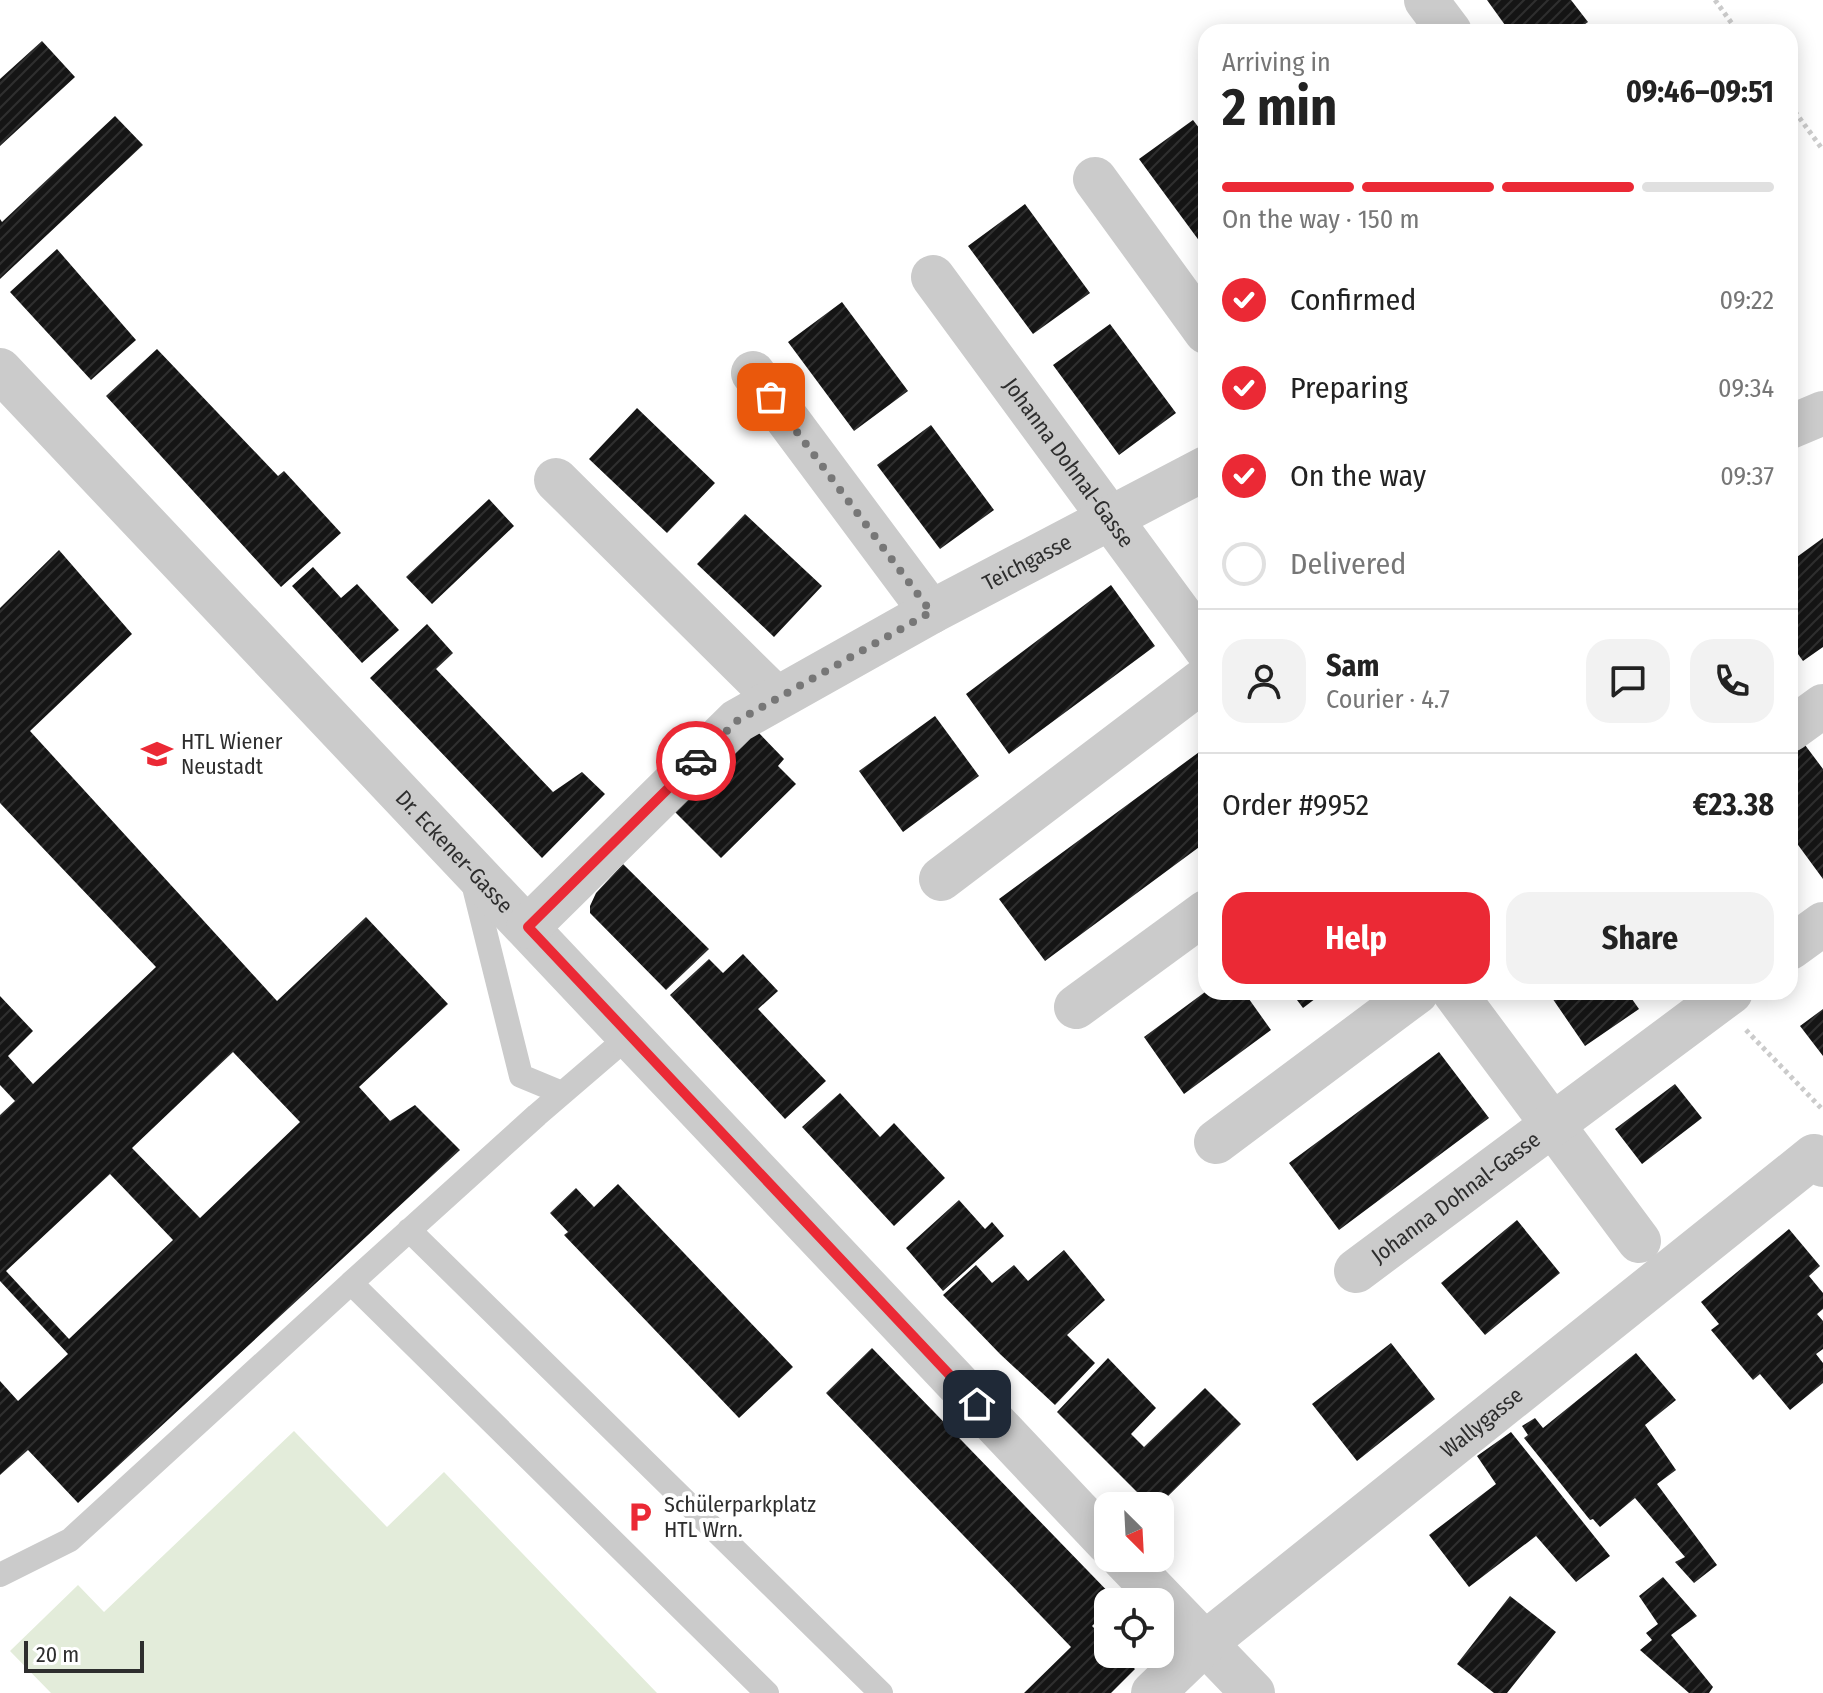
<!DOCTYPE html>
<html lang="en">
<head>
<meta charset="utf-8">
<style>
  :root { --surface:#fff; --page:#f2f2f2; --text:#222; --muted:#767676; --line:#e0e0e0; --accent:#eb2935 }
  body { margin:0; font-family:"Fira Sans Condensed",sans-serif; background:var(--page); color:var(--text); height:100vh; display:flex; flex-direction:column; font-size:30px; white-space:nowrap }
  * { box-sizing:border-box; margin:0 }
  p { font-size:26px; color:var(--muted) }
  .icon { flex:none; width:44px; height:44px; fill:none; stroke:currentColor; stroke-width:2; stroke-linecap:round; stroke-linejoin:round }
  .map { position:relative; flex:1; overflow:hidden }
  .sheet { position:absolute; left:1198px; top:24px; width:600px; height:976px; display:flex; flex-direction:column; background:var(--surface); border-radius:24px; box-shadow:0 4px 20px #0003 }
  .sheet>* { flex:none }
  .needle { width:52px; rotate:156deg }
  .fabs { position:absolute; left:1094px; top:1492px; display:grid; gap:16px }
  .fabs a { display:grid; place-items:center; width:80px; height:80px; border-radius:16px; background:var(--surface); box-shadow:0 4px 20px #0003; font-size:40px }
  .scale { position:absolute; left:24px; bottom:20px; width:120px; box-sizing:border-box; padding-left:8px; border:4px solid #2e2e2e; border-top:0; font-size:22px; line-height:28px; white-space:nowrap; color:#2e2e2e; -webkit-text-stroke:6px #fff; paint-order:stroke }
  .pin { position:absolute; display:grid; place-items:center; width:68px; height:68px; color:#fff; margin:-34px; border-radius:16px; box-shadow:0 4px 12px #0006 }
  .courier { position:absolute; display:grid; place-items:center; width:80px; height:80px; margin:-40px; border:6px solid #eb2935; border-radius:50%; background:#fff; color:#222; box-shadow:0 2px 10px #0007 }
  .summary em { font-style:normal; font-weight:700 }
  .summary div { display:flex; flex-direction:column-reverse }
  .summary { display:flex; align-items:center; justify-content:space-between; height:136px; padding:0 24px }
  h1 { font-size:52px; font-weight:700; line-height:60px }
  .bar { display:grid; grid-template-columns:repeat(4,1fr); gap:12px 8px; align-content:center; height:96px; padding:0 24px }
  .bar i { height:10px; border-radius:6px; background:var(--line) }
  .bar .active { background:var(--accent) }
  .bar p { grid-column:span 4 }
  .line { display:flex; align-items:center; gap:20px; padding:0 24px; border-top:2px solid var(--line) }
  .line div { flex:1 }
  .round { display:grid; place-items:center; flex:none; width:84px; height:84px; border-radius:24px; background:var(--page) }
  ol { padding:0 24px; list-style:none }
  li { display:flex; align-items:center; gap:24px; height:88px }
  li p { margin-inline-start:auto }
  li .icon { padding:8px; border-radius:50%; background:var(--accent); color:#fff; stroke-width:4 }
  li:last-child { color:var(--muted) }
  li i { width:44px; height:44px; border:4px solid var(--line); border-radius:50% }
  .cta { display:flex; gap:16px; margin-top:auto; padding:16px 24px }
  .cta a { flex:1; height:92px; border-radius:24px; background:var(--accent); color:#fff; font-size:32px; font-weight:700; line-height:92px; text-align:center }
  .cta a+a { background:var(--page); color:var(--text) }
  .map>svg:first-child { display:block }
  .pitch { fill:#e3ecda }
  .building { fill:url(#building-hatch); fill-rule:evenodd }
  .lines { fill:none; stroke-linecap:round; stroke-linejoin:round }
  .path { stroke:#cbcbcb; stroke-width:5; stroke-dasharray:4 4; stroke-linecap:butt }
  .lane { stroke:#cbcbcb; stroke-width:24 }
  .street { stroke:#cbcbcb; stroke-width:44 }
  .done { stroke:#777; stroke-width:8; stroke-dasharray:0 14.4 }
  .route { stroke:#eb2935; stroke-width:10 }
  .labels { text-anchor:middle; stroke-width:8; stroke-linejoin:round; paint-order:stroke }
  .street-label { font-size:22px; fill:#2e2e2e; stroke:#fff }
  .poi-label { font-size:22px; fill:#2e2e2e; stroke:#fff; text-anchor:start }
</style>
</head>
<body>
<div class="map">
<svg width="1823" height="1693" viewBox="0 0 1823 1693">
  <defs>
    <pattern id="building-hatch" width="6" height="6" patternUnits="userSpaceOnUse" patternTransform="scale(2)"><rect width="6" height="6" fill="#151515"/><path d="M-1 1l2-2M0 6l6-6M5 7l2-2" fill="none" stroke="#2f2f2f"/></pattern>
  </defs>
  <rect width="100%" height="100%" fill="#fff"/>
  <path class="pitch" d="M 294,1431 L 387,1527 L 444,1472 L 657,1693 L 51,1693 L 10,1651 L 78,1585 L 104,1612 Z"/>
  <path class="building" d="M 1487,0 L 1571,0 L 1588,22 L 1574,32 L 1510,32 Z
    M 42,41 L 75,77 L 0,146 L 0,79 Z
    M 115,116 L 143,145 L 0,279 L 0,219 L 2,222 Z
    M 1193,120 L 1206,137 L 1206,244 L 1203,246 L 1139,159 Z
    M 1025,204 L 1090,293 L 1033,334 L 968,246 Z
    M 57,249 L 136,340 L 91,380 L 10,292 Z
    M 842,302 L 908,391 L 854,431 L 788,342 Z
    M 1110,324 L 1176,413 L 1119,455 L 1053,365 Z
    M 157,349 L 278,476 L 284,471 L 341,533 L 281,587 L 106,396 Z
    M 637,408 L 715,483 L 667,533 L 589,459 Z
    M 931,425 L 994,510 L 940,549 L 877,465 Z
    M 489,499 L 514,526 L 432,604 L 406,577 Z
    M 745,514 L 822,586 L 774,637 L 697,564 Z
    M 1823,538 L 1823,647 L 1803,661 L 1790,643 L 1790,562 Z
    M 59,550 L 132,634 L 30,731 L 277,1001 L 366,917 L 448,1004 L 359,1087 L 390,1121 L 415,1105 L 460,1150 L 78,1503 L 28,1450 L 0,1475 L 0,1381 L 18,1401 L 68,1354 L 0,1281 L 0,1115 L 15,1101 L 0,1085 L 0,996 L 33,1031 L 8,1056 L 33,1084 L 156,967 L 0,803 L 0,608 ZM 233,1052 L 300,1122 L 200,1218 L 132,1148 ZM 110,1174 L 173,1240 L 69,1339 L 6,1271 Z
    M 313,567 L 341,598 L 357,584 L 399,630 L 362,663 L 292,586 Z
    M 1111,585 L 1155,646 L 1009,754 L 966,694 Z
    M 427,624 L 453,653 L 436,669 L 553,792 L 582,772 L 605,794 L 542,858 L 370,678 Z
    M 935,716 L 979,776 L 903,832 L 859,771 Z
    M 756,730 L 784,759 L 778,766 L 796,784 L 721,858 L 675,812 Z
    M 1802,741 L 1823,769 L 1823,879 L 1790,834 L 1790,750 Z
    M 1206,747 L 1206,842 L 1045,961 L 999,899 Z
    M 623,864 L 709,949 L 666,990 L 590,913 L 590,906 L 596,893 Z
    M 743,954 L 778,991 L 758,1009 L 826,1081 L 785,1119 L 670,995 L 709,959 L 723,973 Z
    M 1205,992 L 1244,992 L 1271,1030 L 1184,1094 L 1144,1037 Z
    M 1291,992 L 1324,992 L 1303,1008 Z
    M 1548,992 L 1627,992 L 1639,1009 L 1585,1046 Z
    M 1823,1009 L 1823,1056 L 1800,1026 Z
    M 1439,1052 L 1489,1118 L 1339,1230 L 1289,1163 Z
    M 1675,1084 L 1702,1118 L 1642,1164 L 1615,1129 Z
    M 840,1093 L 880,1137 L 894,1123 L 945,1178 L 894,1226 L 802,1127 Z
    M 618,1184 L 793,1367 L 739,1418 L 564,1235 L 568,1232 L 550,1213 L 576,1188 L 594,1207 Z
    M 959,1200 L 985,1229 L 992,1222 L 1004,1236 L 943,1291 L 906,1248 Z
    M 1517,1220 L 1560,1273 L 1485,1335 L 1441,1283 Z
    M 1789,1229 L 1820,1266 L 1809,1276 L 1823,1293 L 1823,1309 L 1817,1314 L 1823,1321 L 1823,1349 L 1816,1354 L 1823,1363 L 1823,1383 L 1790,1410 L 1760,1374 L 1753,1380 L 1711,1330 L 1719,1324 L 1701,1302 Z
    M 1064,1250 L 1105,1300 L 1067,1335 L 1095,1363 L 1055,1405 L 1000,1354 L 943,1295 L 976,1265 L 992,1283 L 1014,1265 L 1028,1281 Z
    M 1391,1343 L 1435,1399 L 1357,1461 L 1312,1404 Z
    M 872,1348 L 1118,1602 L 1108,1602 L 1108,1610 L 1092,1626 L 1108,1642 L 1108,1654 L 1120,1654 L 1135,1669 L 1111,1693 L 1024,1693 L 1071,1647 L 826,1393 Z
    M 1636,1353 L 1676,1400 L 1645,1425 L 1676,1470 L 1657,1484 L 1717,1565 L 1694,1583 L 1675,1562 L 1685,1557 L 1635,1498 L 1600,1527 L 1593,1519 L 1590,1520 L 1524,1438 L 1528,1435 L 1522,1426 L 1535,1418 L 1543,1428 Z
    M 1108,1358 L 1156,1408 L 1131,1434 L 1144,1447 L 1205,1388 L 1241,1424 L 1158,1506 L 1151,1506 L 1057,1412 Z
    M 1511,1432 L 1610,1556 L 1576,1582 L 1536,1536 L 1469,1587 L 1429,1535 L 1496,1484 L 1477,1456 Z
    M 1663,1577 L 1697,1616 L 1671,1635 L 1713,1687 L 1709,1693 L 1689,1693 L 1640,1650 L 1652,1640 L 1646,1633 L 1658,1624 L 1639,1596 Z
    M 1510,1596 L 1556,1632 L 1507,1693 L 1494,1693 L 1457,1664 Z"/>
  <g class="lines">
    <path class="path" d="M 1715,0 L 1738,32
      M 1790,105 L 1823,150
      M 1746,1030 L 1823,1110"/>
    <path class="lane" d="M 472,879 L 521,1076 L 562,1093
      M 629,1036 L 537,1115 L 351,1283 L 767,1693
      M 409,1230 L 881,1693
      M 0,1575 L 70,1540 L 351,1283"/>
    <g class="street">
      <path d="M 1426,0 L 1450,32"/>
      <path d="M 1095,179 L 1206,332"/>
      <path id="s1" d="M 933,277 L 1206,649"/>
      <path id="s2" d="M 0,370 L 1108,1543"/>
      <path d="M 753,373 L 931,612"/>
      <path d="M 1790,427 L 1823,413"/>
      <path d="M 556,480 L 775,697"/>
      <path d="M 1790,730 L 1823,706"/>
      <path d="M 941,879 L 1206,678"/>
      <path id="s3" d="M 528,927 L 737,721 L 931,612 L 1206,468"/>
      <path d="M 1790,948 L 1823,924"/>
      <path d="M 1454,992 L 1639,1241"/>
      <path d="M 1076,1007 L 1206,912"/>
      <path d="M 1216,1142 L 1417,992"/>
      <path id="s4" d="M 1356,1271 L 1731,992"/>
      <path d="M 1123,1558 L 1253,1693"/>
      <path id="s5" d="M 1153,1693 L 1204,1644 L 1814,1156 L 1823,1165"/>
    </g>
  </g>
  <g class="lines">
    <path class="done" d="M 696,761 L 737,721 L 931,612 L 771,397"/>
    <path class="route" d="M 696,761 L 528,927 L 977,1404"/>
  </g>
  <defs>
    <symbol id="school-bare" viewBox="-9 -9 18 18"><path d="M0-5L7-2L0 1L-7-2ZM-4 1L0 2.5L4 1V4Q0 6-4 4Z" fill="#eb2935" stroke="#fff" stroke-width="2.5" paint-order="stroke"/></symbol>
    <symbol id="parking-bare" viewBox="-9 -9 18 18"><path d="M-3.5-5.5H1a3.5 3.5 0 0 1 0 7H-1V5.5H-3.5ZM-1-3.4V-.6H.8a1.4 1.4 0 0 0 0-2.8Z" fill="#eb2935" stroke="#fff" stroke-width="2.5" paint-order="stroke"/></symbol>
  </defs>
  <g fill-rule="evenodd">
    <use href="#school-bare" x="135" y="732" width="44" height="44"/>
    <use href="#parking-bare" x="618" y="1495" width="44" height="44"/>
  </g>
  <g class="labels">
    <g class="street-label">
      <text dy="8" stroke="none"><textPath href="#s1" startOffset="230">Johanna Dohnal-Gasse</textPath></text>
      <text dy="8" stroke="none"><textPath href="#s3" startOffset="624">Teichgasse</textPath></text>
      <text dy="8" stroke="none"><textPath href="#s2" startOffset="662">Dr. Eckener-Gasse</textPath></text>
      <text dy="8" stroke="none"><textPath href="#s4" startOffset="124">Johanna Dohnal-Gasse</textPath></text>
      <text dy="8" stroke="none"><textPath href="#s5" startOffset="426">Wallygasse</textPath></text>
    </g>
    <g class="poi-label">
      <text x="181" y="749">HTL Wiener<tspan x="181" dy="25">Neustadt</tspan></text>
      <text x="664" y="1512">Schülerparkplatz<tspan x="664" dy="25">HTL Wrn.</tspan></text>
    </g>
  </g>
</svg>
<div class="fabs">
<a><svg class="needle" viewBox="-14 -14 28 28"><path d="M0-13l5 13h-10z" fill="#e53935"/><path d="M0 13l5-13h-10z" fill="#767676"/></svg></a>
<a><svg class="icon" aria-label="locate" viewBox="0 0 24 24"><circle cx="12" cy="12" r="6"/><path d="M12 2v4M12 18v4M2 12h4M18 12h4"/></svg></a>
</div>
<div class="scale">20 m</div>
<div class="pin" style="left:771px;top:397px;background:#ea580c"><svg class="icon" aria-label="bag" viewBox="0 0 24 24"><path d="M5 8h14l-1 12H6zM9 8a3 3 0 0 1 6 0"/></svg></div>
<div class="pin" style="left:977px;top:1404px;background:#1f2937"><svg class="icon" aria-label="home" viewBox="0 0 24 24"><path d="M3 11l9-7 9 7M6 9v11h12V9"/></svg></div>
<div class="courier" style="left:696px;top:761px"><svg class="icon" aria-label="car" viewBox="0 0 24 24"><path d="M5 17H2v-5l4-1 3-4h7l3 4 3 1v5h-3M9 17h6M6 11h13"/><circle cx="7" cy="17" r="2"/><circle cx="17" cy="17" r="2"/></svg></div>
<section class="sheet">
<div class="summary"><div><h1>2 min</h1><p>Arriving in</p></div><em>09:46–09:51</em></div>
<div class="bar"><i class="active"></i><i class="active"></i><i class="active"></i><i></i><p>On the way · 150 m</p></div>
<ol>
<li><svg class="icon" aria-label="check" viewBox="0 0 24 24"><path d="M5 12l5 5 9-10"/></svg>Confirmed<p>09:22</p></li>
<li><svg class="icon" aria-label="check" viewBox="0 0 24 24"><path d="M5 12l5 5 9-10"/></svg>Preparing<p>09:34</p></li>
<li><svg class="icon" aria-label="check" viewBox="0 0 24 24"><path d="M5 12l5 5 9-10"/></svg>On the way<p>09:37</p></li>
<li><i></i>Delivered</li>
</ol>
<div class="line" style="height:144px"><a class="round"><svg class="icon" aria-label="person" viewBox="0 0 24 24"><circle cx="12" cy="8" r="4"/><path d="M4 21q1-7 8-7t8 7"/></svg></a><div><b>Sam</b><p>Courier · 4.7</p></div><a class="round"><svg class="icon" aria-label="chat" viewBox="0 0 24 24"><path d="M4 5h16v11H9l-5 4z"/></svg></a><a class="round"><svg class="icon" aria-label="phone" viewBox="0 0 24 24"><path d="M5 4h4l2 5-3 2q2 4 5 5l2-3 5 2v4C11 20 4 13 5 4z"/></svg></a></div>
<div class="line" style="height:104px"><div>Order #9952</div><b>€23.38</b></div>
<div class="cta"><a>Help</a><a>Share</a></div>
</section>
</div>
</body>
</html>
